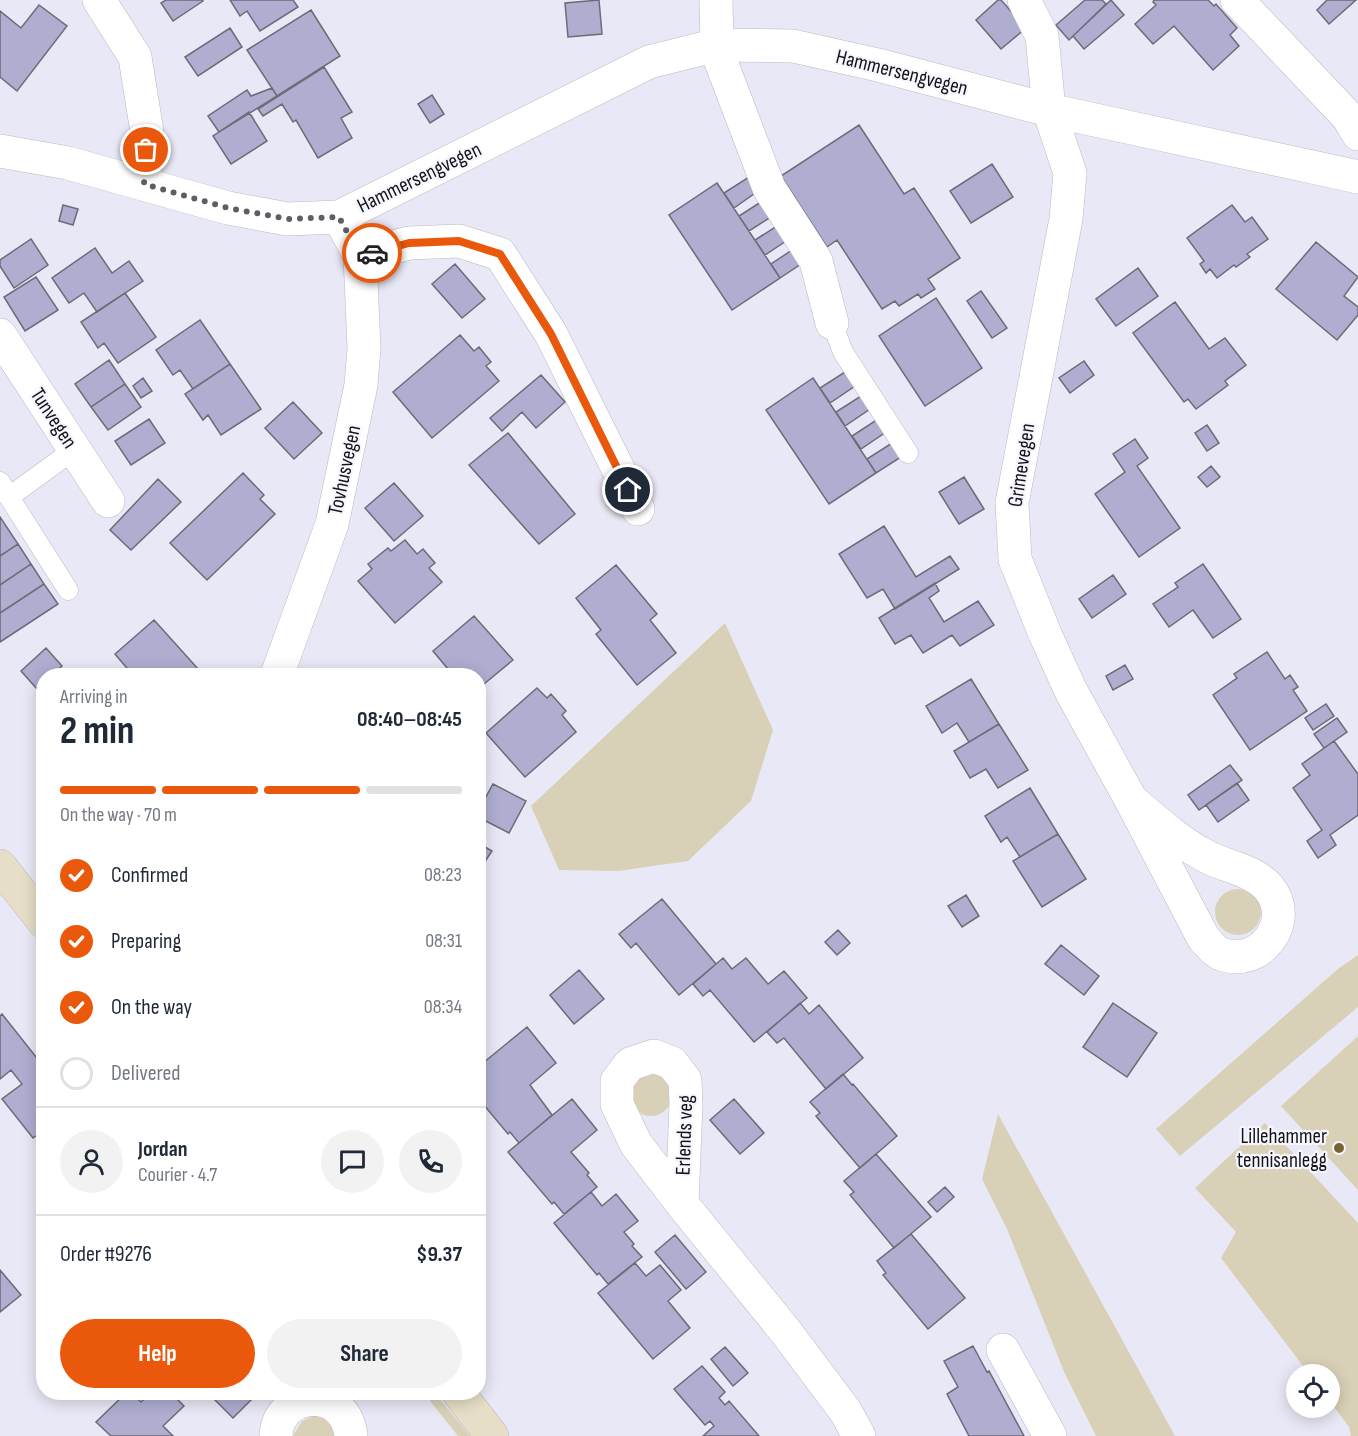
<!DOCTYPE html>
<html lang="en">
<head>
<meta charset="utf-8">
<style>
  :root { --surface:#fff; --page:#f2f2f3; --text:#1f2937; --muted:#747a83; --line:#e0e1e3; --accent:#ea580c }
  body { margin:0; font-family:"Sofia Sans Condensed",sans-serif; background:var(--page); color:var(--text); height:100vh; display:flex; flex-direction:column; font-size:22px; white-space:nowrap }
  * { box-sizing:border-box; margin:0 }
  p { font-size:20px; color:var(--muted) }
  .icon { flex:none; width:33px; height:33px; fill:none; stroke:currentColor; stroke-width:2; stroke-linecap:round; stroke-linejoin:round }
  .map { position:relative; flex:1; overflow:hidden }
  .sheet { position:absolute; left:36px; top:668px; width:450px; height:732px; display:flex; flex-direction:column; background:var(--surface); border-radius:24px; box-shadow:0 3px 15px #0003 }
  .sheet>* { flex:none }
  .fabs { position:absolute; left:1286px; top:1364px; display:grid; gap:12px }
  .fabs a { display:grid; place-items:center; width:54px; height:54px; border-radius:50%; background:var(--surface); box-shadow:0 3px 15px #0003; font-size:30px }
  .pin { position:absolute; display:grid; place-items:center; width:51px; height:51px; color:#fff; margin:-26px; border:3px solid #fff; border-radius:50%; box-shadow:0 2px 6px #0007 }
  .courier { position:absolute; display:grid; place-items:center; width:60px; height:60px; margin:-30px; border:4px solid #ea580c; border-radius:50%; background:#fff; color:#222; box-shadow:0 2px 8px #0007 }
  .summary em { font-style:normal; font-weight:700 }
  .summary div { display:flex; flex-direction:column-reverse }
  .summary { display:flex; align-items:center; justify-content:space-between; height:102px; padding:0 24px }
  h1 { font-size:39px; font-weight:700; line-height:45px }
  .bar { display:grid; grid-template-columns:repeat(4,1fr); gap:9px 6px; align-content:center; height:72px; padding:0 24px }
  .bar i { height:8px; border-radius:4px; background:var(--line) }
  .bar .on { background:var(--accent) }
  .bar p { grid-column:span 4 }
  .line { display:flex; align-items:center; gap:15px; padding:0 24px; border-top:2px solid var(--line) }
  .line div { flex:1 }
  .round { display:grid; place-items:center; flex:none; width:63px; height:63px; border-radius:32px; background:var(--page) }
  ol { padding:0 24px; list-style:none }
  li { display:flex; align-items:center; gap:18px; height:66px }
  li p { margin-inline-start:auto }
  li .icon { padding:6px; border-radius:50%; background:var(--accent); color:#fff; stroke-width:4 }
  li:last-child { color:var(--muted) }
  li i { width:33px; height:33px; border:3px solid var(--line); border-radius:50% }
  .primary-button { display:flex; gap:12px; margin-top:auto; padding:12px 24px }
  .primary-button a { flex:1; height:69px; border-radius:36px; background:var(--accent); color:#fff; font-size:24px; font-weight:700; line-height:69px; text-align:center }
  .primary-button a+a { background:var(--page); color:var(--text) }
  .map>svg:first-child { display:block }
  .green { fill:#d9d1b7 }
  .building { fill:#afaed1; stroke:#6c6b77; stroke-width:1.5 }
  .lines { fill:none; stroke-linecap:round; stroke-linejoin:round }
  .lane-casing { stroke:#b9b9c6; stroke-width:21 }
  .street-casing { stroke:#b9b9c6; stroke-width:34 }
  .secondary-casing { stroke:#b9b9c6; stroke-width:34 }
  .lane { stroke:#fff; stroke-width:20 }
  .street { stroke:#fff; stroke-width:33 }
  .secondary { stroke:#e6dec6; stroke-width:33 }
  .done { stroke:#5f5e66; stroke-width:6; stroke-dasharray:0 10.8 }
  .route { stroke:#ea580c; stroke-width:8 }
  .poi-dot { fill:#756532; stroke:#f6f6fe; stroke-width:2 }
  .labels { text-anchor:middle; stroke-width:4.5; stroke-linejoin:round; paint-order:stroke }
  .street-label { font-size:21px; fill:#141418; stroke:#f6f6fe }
  .poi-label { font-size:21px; fill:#141418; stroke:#f6f6fe; text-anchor:end }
</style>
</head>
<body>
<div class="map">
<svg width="1358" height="1436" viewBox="0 0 1358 1436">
  <rect width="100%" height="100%" fill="#e9e8f6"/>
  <path class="green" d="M 725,623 L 773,730 L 751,801 L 688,861 L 618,871 L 559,870 L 531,806 Z
    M1215 912a23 23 0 1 1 46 0a23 23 0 1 1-46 0Z
    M 1358,955 L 1358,1007 L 1180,1156 L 1156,1129 L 1339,968 Z
    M 1358,1036 L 1358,1190 L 1281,1106 Z
    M630 1095a21 21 0 1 1 42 0a21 21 0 1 1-42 0Z
    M 998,1114 L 1175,1436 L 1096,1436 L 1065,1374 L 1007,1229 L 982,1179 Z
    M 1265,1123 L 1358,1223 L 1358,1436 L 1351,1436 L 1349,1427 L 1329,1400 L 1329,1374 L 1309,1374 L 1221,1258 L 1236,1232 L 1195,1188 Z
    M 423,1392 L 434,1392 L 470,1436 L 458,1436 Z
    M 313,1416 L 325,1417 L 339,1436 L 293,1436 L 302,1421 Z"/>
  <path class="building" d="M 166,0 L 202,0 L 203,1 L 173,21 L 161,3 Z
    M 230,0 L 293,0 L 298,7 L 260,31 L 247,11 L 240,16 Z
    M 599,0 L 602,34 L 568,37 L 565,3 Z
    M 998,0 L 1001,0 L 1026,28 L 1001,49 L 976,20 Z
    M 1085,0 L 1102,0 L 1106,4 L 1069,40 L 1056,25 Z
    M 1111,0 L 1124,15 L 1084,49 L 1073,36 Z
    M 1154,0 L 1208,0 L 1214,6 L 1216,4 L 1237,28 L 1230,35 L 1239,46 L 1213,70 L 1174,26 L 1153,44 L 1135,24 L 1156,5 L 1153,2 Z
    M 1327,0 L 1356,0 L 1329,24 L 1317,10 Z
    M 39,5 L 67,26 L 17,91 L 0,77 L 0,11 L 21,28 Z
    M 311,10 L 340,56 L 277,96 L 247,50 Z
    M 230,28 L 242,47 L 198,76 L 185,57 Z
    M 324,67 L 352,112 L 341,118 L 352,138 L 318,158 L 296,120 L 293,122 L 282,104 L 263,116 L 258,109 Z
    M 272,88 L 277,96 L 219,132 L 208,116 L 247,90 L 251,96 Z
    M 432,95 L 444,114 L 430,123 L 418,104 Z
    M 249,112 L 267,141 L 231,164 L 213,136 Z
    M 859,125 L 904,194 L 914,188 L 960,258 L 928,279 L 935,289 L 921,298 L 918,294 L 899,306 L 895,301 L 882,309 L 837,240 L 827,247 L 781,176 Z
    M 992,164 L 1013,197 L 971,223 L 950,191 Z
    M 749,177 L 758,191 L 734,208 L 724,193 Z
    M 717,183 L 780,278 L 732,310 L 669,215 Z
    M 764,200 L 774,215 L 749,231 L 739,216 Z
    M 63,205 L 78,209 L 73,225 L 59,221 Z
    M 1232,205 L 1245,222 L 1252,217 L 1268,239 L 1247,254 L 1250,257 L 1236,267 L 1234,265 L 1217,278 L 1210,269 L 1206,273 L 1200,264 L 1204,261 L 1187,238 Z
    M 780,224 L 789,239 L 765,255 L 755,240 Z
    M 31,239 L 48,265 L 14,288 L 0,266 L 0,260 Z
    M 1316,242 L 1358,277 L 1344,296 L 1358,307 L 1358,315 L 1337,340 L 1276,289 Z
    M 95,248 L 112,273 L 129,261 L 143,281 L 97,312 L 84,293 L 69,303 L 52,278 Z
    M 795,248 L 804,262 L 780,278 L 771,264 Z
    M 455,264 L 485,299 L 462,318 L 432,284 Z
    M 1138,268 L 1158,296 L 1116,326 L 1096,299 Z
    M 36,277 L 58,310 L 25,331 L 4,297 Z
    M 981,291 L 1007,328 L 992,338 L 967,301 Z
    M 125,293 L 156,337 L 118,363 L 104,343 L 98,348 L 81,322 Z
    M 936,298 L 982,368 L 925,406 L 879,336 Z
    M 1175,302 L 1209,349 L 1225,338 L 1246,365 L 1225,381 L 1228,385 L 1196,409 L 1188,399 L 1184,402 L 1133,333 Z
    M 200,320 L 230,364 L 193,389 L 180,370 L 173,375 L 156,350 Z
    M 460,335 L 474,351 L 479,347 L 491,362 L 486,366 L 499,381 L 432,438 L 393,392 Z
    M 109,360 L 125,384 L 91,407 L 75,384 Z
    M 1084,361 L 1094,375 L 1070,393 L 1059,378 Z
    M 230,364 L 261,409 L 221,435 L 208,415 L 203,420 L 185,394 Z
    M 845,372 L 855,386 L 830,403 L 820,388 Z
    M 541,375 L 565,402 L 536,428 L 522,412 L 502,431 L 490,418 Z
    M 143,378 L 152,391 L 141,398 L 133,386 Z
    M 813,378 L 876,473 L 829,504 L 766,410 Z
    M 125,384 L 141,407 L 108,430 L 91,407 Z
    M 861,396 L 870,409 L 845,426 L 836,412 Z
    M 293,402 L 322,433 L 294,459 L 265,428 Z
    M 149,419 L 165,443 L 131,465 L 115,441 Z
    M 878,419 L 886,432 L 861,449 L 852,436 Z
    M 1207,425 L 1219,443 L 1207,451 L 1195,433 Z
    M 508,433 L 575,514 L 539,544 L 469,465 Z
    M 1135,439 L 1148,458 L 1137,466 L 1180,528 L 1139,557 L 1095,494 L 1125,472 L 1113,454 Z
    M 892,443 L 901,457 L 876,473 L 867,459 Z
    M 1211,466 L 1220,477 L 1207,487 L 1198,477 Z
    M 243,473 L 264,495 L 260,499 L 275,514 L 207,580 L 170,543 Z
    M 964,477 L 984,509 L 959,524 L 939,492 Z
    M 158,479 L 181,502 L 131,550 L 110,530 Z
    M 394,483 L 423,516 L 394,541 L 365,508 Z
    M 0,517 L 18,544 L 0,556 Z
    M 884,526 L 916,577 L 950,556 L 959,569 L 895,609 L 883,589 L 867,598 L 839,554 Z
    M 405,540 L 417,554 L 423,549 L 435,563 L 429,568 L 442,582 L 395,623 L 358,581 L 372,569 L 368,564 L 388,548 L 391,551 Z
    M 18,544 L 31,564 L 0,585 L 0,556 Z
    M 31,564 L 44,584 L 0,613 L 0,585 Z
    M 1203,564 L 1241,619 L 1213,638 L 1193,610 L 1169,627 L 1153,604 L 1178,587 L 1175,583 Z
    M 616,565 L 657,614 L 650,620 L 676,653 L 637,685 L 596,634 L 601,630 L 576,598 Z
    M 1113,575 L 1126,594 L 1092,618 L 1079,599 Z
    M 935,583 L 939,591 L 929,598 L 944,622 L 978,601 L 994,625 L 960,646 L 952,635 L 923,653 L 911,635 L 895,644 L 879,618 Z
    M 44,584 L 58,604 L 0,642 L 0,613 Z
    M 474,616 L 513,660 L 478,689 L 478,675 L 453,675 L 433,651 Z
    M 154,620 L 199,670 L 194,675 L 139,675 L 135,669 L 131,673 L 115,654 Z
    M 46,648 L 62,666 L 53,675 L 44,675 L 44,683 L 37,689 L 21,671 Z
    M 1267,652 L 1285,679 L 1290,675 L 1298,687 L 1293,690 L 1307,711 L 1250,750 L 1213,695 L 1237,678 L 1234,674 Z
    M 1125,665 L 1133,679 L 1113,690 L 1106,676 Z
    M 971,679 L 999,724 L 969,742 L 957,723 L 942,733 L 926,706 Z
    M 537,688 L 547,698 L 551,694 L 566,711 L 562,715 L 576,732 L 525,777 L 486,733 Z
    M 1326,704 L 1334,716 L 1313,730 L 1305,718 Z
    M 1337,718 L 1347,732 L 1324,748 L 1314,734 Z
    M 999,724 L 1028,770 L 998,788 L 986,769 L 970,778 L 954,751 Z
    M 1334,741 L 1358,774 L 1358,815 L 1330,835 L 1336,845 L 1318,858 L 1307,841 L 1322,830 L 1293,788 L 1310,775 L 1302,764 Z
    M 1230,765 L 1242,780 L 1199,810 L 1188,795 Z
    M 1237,783 L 1249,800 L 1218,822 L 1206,805 Z
    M 493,784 L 526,801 L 509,833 L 478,817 L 478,811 Z
    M 1030,788 L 1058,834 L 1020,857 L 1007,837 L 1001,842 L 985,816 Z
    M 1058,834 L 1086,879 L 1042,907 L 1013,861 Z
    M 478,843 L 492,851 L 478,872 Z
    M 966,895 L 979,916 L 962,927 L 948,906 Z
    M 662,899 L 716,964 L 679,995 L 636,943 L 631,948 L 619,934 Z
    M 838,930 L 850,943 L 837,955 L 825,942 Z
    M 1061,945 L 1099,976 L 1084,995 L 1045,964 Z
    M 723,958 L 732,969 L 746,958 L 768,984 L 784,971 L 807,998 L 754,1042 L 710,990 L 703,996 L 693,984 Z
    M 579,970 L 604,999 L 574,1024 L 550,995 Z
    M 800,1003 L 809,1014 L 819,1005 L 863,1058 L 826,1089 L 784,1038 L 777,1043 L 767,1032 Z
    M 1113,1003 L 1157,1033 L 1127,1077 L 1083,1047 Z
    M 2,1014 L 44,1067 L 44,1130 L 33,1138 L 2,1099 L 22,1084 L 11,1070 L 0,1079 L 0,1016 Z
    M 527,1027 L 556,1063 L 530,1085 L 552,1115 L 519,1143 L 510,1132 L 508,1134 L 478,1098 L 478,1067 Z
    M 843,1074 L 852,1085 L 853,1084 L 897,1136 L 860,1168 L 816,1116 L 820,1113 L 810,1102 Z
    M 572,1099 L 597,1130 L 571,1152 L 589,1173 L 587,1175 L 597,1187 L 564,1214 L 554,1202 L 552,1204 L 508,1152 Z
    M 734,1099 L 764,1133 L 740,1154 L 710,1120 Z
    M 876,1154 L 931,1217 L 894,1248 L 850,1195 L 854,1192 L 844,1181 Z
    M 945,1187 L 954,1197 L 937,1212 L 928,1202 Z
    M 591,1192 L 602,1206 L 616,1194 L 638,1221 L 624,1232 L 634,1244 L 632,1246 L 642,1257 L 608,1284 L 599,1273 L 597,1275 L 554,1223 Z
    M 911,1234 L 965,1298 L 928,1329 L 883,1275 L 886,1273 L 877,1261 Z
    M 675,1235 L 706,1272 L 686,1289 L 655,1252 Z
    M 635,1263 L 646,1276 L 660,1265 L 681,1290 L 668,1301 L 690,1328 L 653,1359 L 598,1293 Z
    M 0,1270 L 21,1295 L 0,1312 Z
    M 973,1346 L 987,1372 L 989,1371 L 1024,1436 L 969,1436 L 947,1394 L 958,1387 L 944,1361 Z
    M 725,1347 L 748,1373 L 733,1386 L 711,1359 Z
    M 702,1366 L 725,1392 L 719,1398 L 725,1405 L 729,1401 L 759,1436 L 703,1436 L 714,1426 L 710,1421 L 705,1425 L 674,1389 Z
    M 127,1392 L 131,1392 L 141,1402 L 152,1392 L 170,1392 L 184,1406 L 163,1426 L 173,1436 L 111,1436 L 96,1422 Z
    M 207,1392 L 259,1392 L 233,1418 Z"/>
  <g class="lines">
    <defs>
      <path id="lane" d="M 832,323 L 843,352 L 908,453
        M 0,482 L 9,497 L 75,449
        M 9,497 L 68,590"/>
      <path id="street" d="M 99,0 L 135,57 L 147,132 L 144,184
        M 716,0 L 717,45 L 721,62 L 769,188 L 816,261 L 832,323
        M 1024,0 L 1042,36 L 1049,110 L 1070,173 L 1066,219 L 1012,503 L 1015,559 L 1045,634 L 1071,691 L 1131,800 L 1204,939 C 1209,944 1215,952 1221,954 C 1260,969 1296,921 1269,888 C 1253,869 1224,867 1204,855 C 1177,841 1154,819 1131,800
        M 1237,0 L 1348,117 L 1358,134
        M 0,151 L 68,163 L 228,208 L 287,219 L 339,217 L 649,62 L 717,45 L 793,46 L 878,65 L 1049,110 L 1358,177
        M 360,256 L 409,243 L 459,241 L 500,254 L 551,334 L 638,509
        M 0,335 L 108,501
        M 277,675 L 332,524 L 361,385 L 364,348 L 360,256 L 339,217
        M 682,1204 L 686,1105 L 685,1080 L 672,1063 L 654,1056 L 630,1064 L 617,1081 L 617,1104 L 636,1144 L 682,1204 L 786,1332 L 846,1412 L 859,1436
        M 1003,1350 L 1050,1436
        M 276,1436 C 278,1390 346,1385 351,1436"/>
      <path id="secondary" d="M 0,866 L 44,922
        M 458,1392 L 492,1436"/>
    </defs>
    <use href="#lane" class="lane-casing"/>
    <use href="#street" class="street-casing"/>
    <use href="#secondary" class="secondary-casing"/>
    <use href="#lane" class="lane"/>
    <use href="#street" class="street"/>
    <use href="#secondary" class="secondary"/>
  </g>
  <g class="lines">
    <path class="done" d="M 146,150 L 144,184 L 228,208 L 288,219 L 339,217 L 360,256 L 372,253"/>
    <path class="route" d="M 372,253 L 409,243 L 459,241 L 500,254 L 551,334 L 628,490"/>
  </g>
  <circle class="poi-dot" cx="1339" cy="1148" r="6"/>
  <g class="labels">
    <g class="street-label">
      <text transform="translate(902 72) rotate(14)" y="7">Hammersengvegen</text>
      <text transform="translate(419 177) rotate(-26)" y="7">Hammersengvegen</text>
      <text transform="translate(54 418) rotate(57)" y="7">Tunvegen</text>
      <text transform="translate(1021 465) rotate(-81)" y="7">Grimevegen</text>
      <text transform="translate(344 470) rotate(-78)" y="7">Tovhusvegen</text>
      <text transform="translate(684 1135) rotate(-88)" y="7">Erlends veg</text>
    </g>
    <g class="poi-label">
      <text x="1327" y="1143">Lillehammer<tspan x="1327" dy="24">tennisanlegg</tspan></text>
    </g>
  </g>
</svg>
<div class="fabs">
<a><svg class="icon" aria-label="locate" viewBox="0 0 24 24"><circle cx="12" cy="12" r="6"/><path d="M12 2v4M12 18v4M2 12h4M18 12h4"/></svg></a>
</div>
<div class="pin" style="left:146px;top:150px;background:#ea580c"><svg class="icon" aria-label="bag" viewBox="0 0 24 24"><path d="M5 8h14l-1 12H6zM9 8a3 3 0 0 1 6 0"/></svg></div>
<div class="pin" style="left:628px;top:490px;background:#1f2937"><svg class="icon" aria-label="home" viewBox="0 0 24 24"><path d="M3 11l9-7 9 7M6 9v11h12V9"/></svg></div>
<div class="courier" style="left:372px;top:253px"><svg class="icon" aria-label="car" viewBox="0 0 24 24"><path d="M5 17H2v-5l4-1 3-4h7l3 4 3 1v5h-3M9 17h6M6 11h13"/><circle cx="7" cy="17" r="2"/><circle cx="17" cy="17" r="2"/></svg></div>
<section class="sheet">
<div class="summary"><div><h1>2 min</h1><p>Arriving in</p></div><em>08:40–08:45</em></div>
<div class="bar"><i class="on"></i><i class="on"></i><i class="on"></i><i></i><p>On the way · 70 m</p></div>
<ol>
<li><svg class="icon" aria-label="check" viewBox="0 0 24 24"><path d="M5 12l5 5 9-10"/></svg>Confirmed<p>08:23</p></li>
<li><svg class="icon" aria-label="check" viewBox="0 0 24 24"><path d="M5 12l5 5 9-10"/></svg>Preparing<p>08:31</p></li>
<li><svg class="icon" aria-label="check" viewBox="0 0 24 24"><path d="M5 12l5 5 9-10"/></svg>On the way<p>08:34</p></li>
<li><i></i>Delivered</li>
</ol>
<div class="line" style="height:108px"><a class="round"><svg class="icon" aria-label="person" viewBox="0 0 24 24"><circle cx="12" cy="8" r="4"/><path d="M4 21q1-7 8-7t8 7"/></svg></a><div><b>Jordan</b><p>Courier · 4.7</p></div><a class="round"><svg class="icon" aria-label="chat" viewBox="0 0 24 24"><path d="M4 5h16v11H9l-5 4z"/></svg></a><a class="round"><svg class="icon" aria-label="phone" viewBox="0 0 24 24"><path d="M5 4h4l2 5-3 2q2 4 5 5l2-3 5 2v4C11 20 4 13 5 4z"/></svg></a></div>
<div class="line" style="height:78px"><div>Order #9276</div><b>$9.37</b></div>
<div class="primary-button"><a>Help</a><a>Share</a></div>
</section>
</div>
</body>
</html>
